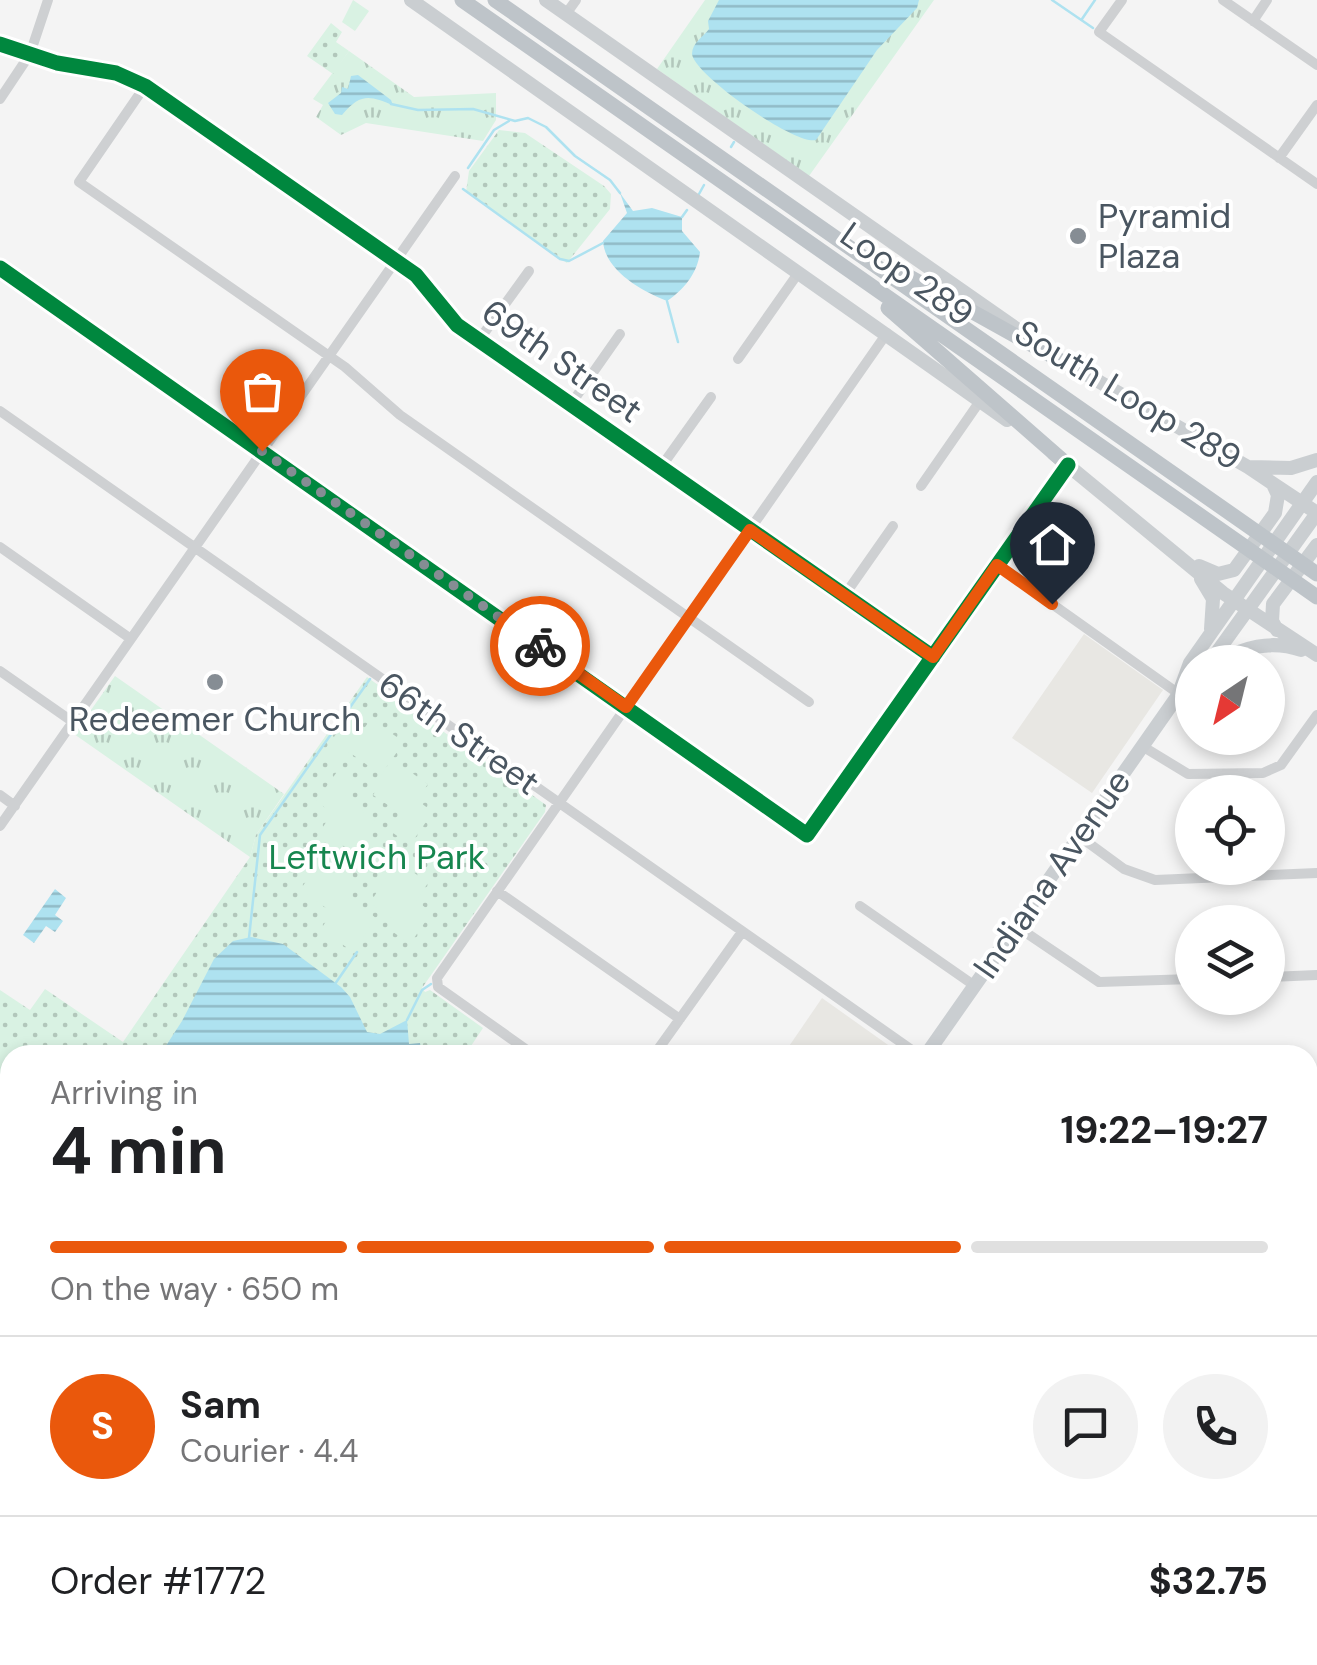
<!DOCTYPE html>
<html lang="en">
<head>
<meta charset="utf-8">
<style>
  :root { --surface:#fff; --page:#f2f2f2; --text:#202124; --muted:#757577; --line:#e0e0e0; --accent:#ea580c }
  body { margin:0; font-family:"DM Sans",sans-serif; background:var(--page); color:var(--text); height:100vh; display:flex; flex-direction:column; font-size:38px; white-space:nowrap }
  * { box-sizing:border-box; margin:0 }
  p { font-size:32px; color:var(--muted) }
  .icon { flex:none; width:55px; height:55px; fill:none; stroke:currentColor; stroke-width:2; stroke-linecap:round; stroke-linejoin:round }
  .map { position:relative; flex:1; overflow:hidden }
  .drawer { position:absolute; left:0px; top:1045px; width:1318px; height:620px; display:flex; flex-direction:column; background:var(--surface); border-radius:30px 30px 0 0; box-shadow:0 5px 15px #0003 }
  .drawer>* { flex:none }
  .needle { width:65px; rotate:215deg }
  .controls { position:absolute; left:1175px; top:645px; display:grid; gap:20px }
  .controls a { display:grid; place-items:center; width:110px; height:110px; border-radius:50%; background:var(--surface); box-shadow:0 5px 15px #0003; font-size:50px }
  .pin { position:absolute; display:grid; place-items:center; width:85px; height:85px; color:#fff; margin:-102px -42px; border-radius:50% 50% 50% 0; rotate:-45deg; box-shadow:0 0 10px #0007 }
  .pin .icon { rotate:45deg }
  .courier { position:absolute; display:grid; place-items:center; width:100px; height:100px; margin:-50px; border:8px solid #ea580c; border-radius:50%; background:#fff; color:#222; box-shadow:0 2px 12px #0007 }
  .overview em { font-style:normal; font-weight:700 }
  .overview div { display:flex; flex-direction:column-reverse }
  .overview { display:flex; align-items:center; justify-content:space-between; height:170px; padding:0 50px }
  h1 { font-size:65px; font-weight:700; line-height:75px }
  .bar { display:grid; grid-template-columns:repeat(4,1fr); gap:15px 10px; align-content:center; height:120px; padding:0 50px }
  .bar i { height:12px; border-radius:8px; background:var(--line) }
  .bar .current { background:var(--accent) }
  .bar p { grid-column:span 4 }
  .line { display:flex; align-items:center; gap:25px; padding:0 50px; border-top:2px solid var(--line) }
  .line div { flex:1 }
  .round { display:grid; place-items:center; flex:none; width:105px; height:105px; border-radius:52px; background:var(--page) }
  .map>svg:first-child { display:block }
  .commercial { fill:#e8e7e3 }
  .grass { fill:url(#grass-tufts) }
  .park { fill:url(#park-dots) }
  .pitch { fill:#d9f2e3 }
  .water { fill:url(#water-rules) }
  .lines { fill:none; stroke-linecap:round; stroke-linejoin:round }
  .stream { stroke:#aee2f0; stroke-width:2.5 }
  .minor { stroke:#ced0d2; stroke-width:10 }
  .major { stroke:#caced1; stroke-width:14 }
  .highway { stroke:#bec4c9; stroke-width:15 }
  .cycleway-casing { stroke:#fff; stroke-width:21 }
  .cycleway { stroke:#00873e; stroke-width:15 }
  .done { stroke:#868d94; stroke-width:10; stroke-dasharray:0 18 }
  .route { stroke:#ea580c; stroke-width:12 }
  .poi-dot { fill:#868d94; stroke:#fff; stroke-width:4 }
  .labels { text-anchor:middle; stroke-width:8; stroke-linejoin:round; paint-order:stroke }
  .poi-label { font-size:35px; fill:#4a5661; stroke:#fff; text-anchor:start }
  .street-label { font-size:35px; fill:#4a5661; stroke:#fff }
  .park-label { font-size:35px; fill:#17864f; stroke:#fff }
</style>
</head>
<body>
<div class="map">
<svg width="1317" height="1665" viewBox="0 0 1317 1665">
  <defs>
    <pattern id="grass-tufts" width="24" height="20" patternUnits="userSpaceOnUse" patternTransform="scale(2.5)"><rect width="24" height="20" fill="#d9f2e3"/><path d="M3 7l-1-3M5 7V3M7 7l1-3M15 17l-1-3M17 17v-4M19 17l1-3" fill="none" stroke="#b2c7bb"/></pattern>
    <pattern id="park-dots" width="8" height="8" patternUnits="userSpaceOnUse" patternTransform="scale(2.5)"><rect width="8" height="8" fill="#d9f2e3"/><path d="M2 2h.1M6 6h.1" fill="none" stroke="#b2c7bb" stroke-width="1.8" stroke-linecap="round"/></pattern>
    <pattern id="water-rules" width="6" height="5" patternUnits="userSpaceOnUse" patternTransform="scale(2.5)"><rect width="6" height="5" fill="#aee2f0"/><path d="M0 2.5h6" fill="none" stroke="#90bac6"/></pattern>
  </defs>
  <rect width="100%" height="100%" fill="#f4f4f4"/>
  <path class="commercial" d="M 1084,634 L 1163,690 L 1092,793 L 1012,738 Z
    M 822,998 L 898,1052 L 899,1055 L 783,1055 Z"/>
  <path class="grass" d="M 705,0 L 934,0 L 809,176 L 657,69 Z
    M 349,51 L 414,97 L 496,93 L 496,120 L 483,141 L 366,123 L 341,135 L 316,117 L 323,105 L 313,99 Z
    M 115,676 L 284,794 L 256,835 L 250,857 L 74,734 Z"/>
  <path class="park" d="M 331,23 L 342,32 L 336,42 L 349,51 L 333,74 L 307,56 Z
    M 499,130 L 525,133 L 604,186 L 611,194 L 610,209 L 567,263 L 466,192 L 469,171 Z
    M 367,677 L 546,805 L 545,812 L 422,988 L 425,992 L 430,990 L 483,1028 L 465,1055 L 10,1055 L 10,1193 L 4,1194 L 0,1191 L 0,990 L 30,1010 L 45,989 L 123,1042 L 250,857 L 256,835 Z"/>
  <path class="pitch" d="M 353,0 L 369,11 L 355,31 L 342,22 Z
    M 371,719 L 404,742 L 381,775 L 349,752 L 337,769 L 320,757 L 343,724 L 359,735 Z
    M 396,762 L 428,784 L 417,800 L 433,812 L 410,845 L 393,833 L 404,816 L 373,795 Z
    M 339,769 L 355,781 L 344,798 L 375,820 L 352,852 L 321,830 L 332,813 L 316,801 Z
    M 323,857 L 356,880 L 345,896 L 376,918 L 353,952 L 321,929 L 332,912 L 300,890 Z
    M 397,860 L 428,883 L 416,901 L 432,912 L 410,944 L 393,932 L 404,916 L 397,922 L 370,903 Z"/>
  <path class="water" d="M 719,0 L 919,0 L 917,8 L 877,50 L 816,140 C 796,146 694,75 692,54 C 692,43 703,37 709,29 L 708,21 Z
    M 358,75 L 391,100 L 393,105 C 370,96 361,92 342,115 L 335,114 L 328,103 L 341,93 L 342,87 L 348,89 L 351,76 Z
    M 620,193 L 633,211 L 652,208 L 682,217 L 682,231 L 700,252 C 698,272 684,290 667,301 C 642,291 605,271 603,241 L 627,213 Z
    M 55,889 L 66,898 L 55,915 L 63,921 L 55,932 L 46,926 L 34,943 L 23,935 Z
    M 251,937 L 283,944 L 341,987 L 350,997 L 367,1032 L 380,1034 L 407,1020 L 409,1044 L 420,1043 L 422,1055 L 160,1055 L 182,1021 L 214,959 L 233,941 Z"/>
  <g class="lines">
    <path class="stream" d="M 1052,0 L 1093,28
      M 1082,19 L 1095,0
      M 391,104 L 418,110 L 473,109 L 515,121 L 528,118 L 546,127 L 575,156 L 610,180 L 620,193
      M 731,147 L 734,142
      M 468,168 L 494,130 L 509,121
      M 463,189 L 560,259 L 569,261 L 603,243
      M 699,194 L 704,185
      M 682,217 L 687,210
      M 667,301 L 678,342
      M 249,938 L 260,835 L 370,679
      M 335,984 L 357,952
      M 407,1020 L 422,990 L 431,984
      M 6,1197 L 10,1193"/>
    <path class="minor" d="M 1122,0 L 1099,32 L 1317,184
      M 1223,0 L 1317,65
      M 566,14 L 576,0
      M 1253,21 L 1267,0
      M 0,44 L 57,63 L 116,73 L 145,86 L 416,275 L 457,325 L 933,657
      M 145,86 L 79,182 L 345,367 L 400,415 L 809,702
      M 0,99 L 30,54 L 48,0
      M 1279,158 L 1317,105
      M 0,268 L 807,835 L 1068,465
      M 479,340 L 529,271
      M 738,359 L 799,272
      M 571,404 L 620,334
      M 0,411 L 919,1055
      M 661,467 L 711,397
      M 921,486 L 980,401
      M 0,547 L 131,639
      M 997,565 L 1179,694
      M 844,596 L 893,526
      M 0,671 L 73,722
      M 1142,746 L 1188,774 L 1263,773 L 1281,765 L 1317,715
      M 1242,775 L 1242,792
      M 0,795 L 15,806
      M 0,826 L 455,176
      M 1079,836 L 1124,869 L 1155,880 L 1317,873
      M 497,891 L 680,1019
      M 860,906 L 975,986
      M 1016,926 L 1099,982 L 1192,979
      M 1268,977 L 1317,975
      M 534,1055 L 438,987 L 437,978 L 887,333
      M 654,1055 L 742,932
      M 1308,1078 L 1317,1079
      M 1308,1179 L 1317,1179
      M 0,1200 L 10,1208
      M 1308,1322 L 1317,1308
      M 0,1346 L 10,1354
      M 0,1490 L 10,1498
      M 1308,1546 L 1317,1544
      M 0,1620 L 10,1615
      M 227,1655 L 241,1665
      M 421,1655 L 435,1665
      M 617,1655 L 631,1665
      M 794,1655 L 808,1665
      M 973,1655 L 975,1665
      M 1075,1655 L 1077,1665
      M 1180,1655 L 1181,1665
      M 1283,1655 L 1285,1665
      M 120,1665 L 127,1655"/>
    <path class="major" d="M 411,0 L 1007,420
      M 546,0 L 1021,332
      M 1063,361 L 1248,467 L 1317,513 L 1210,662
      M 1053,453 L 1223,593 L 1317,655
      M 1249,467 L 1291,468 L 1317,460
      M 1199,566 L 1218,574 L 1234,570 L 1275,513 L 1278,495 L 1273,484
      M 1201,579 L 1213,599 L 1211,629
      M 1277,630 L 1272,621 L 1273,604 L 1317,545
      M 1216,662 C 1244,648 1270,639 1301,650
      M 1179,693 L 1190,663 L 1317,482
      M 926,1055 L 1179,694 L 1192,684
      M 500,1665 L 507,1655"/>
    <path class="highway" d="M 462,0 L 1317,597
      M 495,0 L 1317,574
      M 899,271 L 1070,366
      M 888,308 L 1062,460"/>
    <defs>
      <path id="cycleway" d="M 0,44 L 57,63 L 116,73 L 145,86 L 416,275 L 457,325 L 933,657
        M 0,268 L 807,835 L 1068,465"/>
    </defs>
    <use href="#cycleway" class="cycleway-casing"/>
    <use href="#cycleway" class="cycleway"/>
  </g>
  <g class="lines">
    <path class="done" d="M 262,451 L 540,646"/>
    <path class="route" d="M 540,646 L 626,707 L 750,530 L 933,657 L 997,565 L 1052,604"/>
  </g>
  <g class="poi-dot">
    <circle cx="1078" cy="236" r="10"/>
    <circle cx="215" cy="682" r="10"/>
  </g>
  <g class="labels">
    <g class="poi-label">
      <text x="1098" y="228">Pyramid<tspan x="1098" dy="40">Plaza</tspan></text>
      <text x="215" y="731" text-anchor="middle">Redeemer Church</text>
    </g>
    <g class="street-label">
      <text transform="translate(907 274) rotate(35)" y="12">Loop 289</text>
      <text transform="translate(562 361) rotate(35)" y="12">69th Street</text>
      <text transform="translate(1128 395) rotate(31)" y="12">South Loop 289</text>
      <text transform="translate(459 733) rotate(35)" y="12">66th Street</text>
      <text transform="translate(1052 874) rotate(-55)" y="12">Indiana Avenue</text>
    </g>
    <g class="park-label">
      <text x="377" y="869">Leftwich Park</text>
    </g>
  </g>
</svg>
<div class="controls">
<a><svg class="needle" viewBox="-14 -14 28 28"><path d="M0-13l5 13h-10z" fill="#e53935"/><path d="M0 13l5-13h-10z" fill="#757577"/></svg></a>
<a><svg class="icon" aria-label="locate" viewBox="0 0 24 24"><circle cx="12" cy="12" r="6"/><path d="M12 2v4M12 18v4M2 12h4M18 12h4"/></svg></a>
<a><svg class="icon" aria-label="layers" viewBox="0 0 24 24"><path d="M12 4l9 5-9 5-9-5zM3 14l9 5 9-5"/></svg></a>
</div>
<div class="pin" style="left:262px;top:451px;background:#ea580c"><svg class="icon" aria-label="bag" viewBox="0 0 24 24"><path d="M5 8h14l-1 12H6zM9 8a3 3 0 0 1 6 0"/></svg></div>
<div class="pin" style="left:1052px;top:604px;background:#1f2937"><svg class="icon" aria-label="home" viewBox="0 0 24 24"><path d="M3 11l9-7 9 7M6 9v11h12V9"/></svg></div>
<div class="courier" style="left:540px;top:646px"><svg class="icon" aria-label="bike" viewBox="0 0 24 24"><circle cx="6" cy="16" r="4"/><circle cx="18" cy="16" r="4"/><path d="M6 16l4-8h5l3 8M10 8l3 8H6M13 5h3"/></svg></div>
<section class="drawer">
<div class="overview"><div><h1>4 min</h1><p>Arriving in</p></div><em>19:22–19:27</em></div>
<div class="bar"><i class="current"></i><i class="current"></i><i class="current"></i><i></i><p>On the way · 650 m</p></div>
<div class="line" style="height:180px"><b class="round" style="background:var(--accent);color:#fff">S</b><div><b>Sam</b><p>Courier · 4.4</p></div><a class="round"><svg class="icon" aria-label="chat" viewBox="0 0 24 24"><path d="M4 5h16v11H9l-5 4z"/></svg></a><a class="round"><svg class="icon" aria-label="phone" viewBox="0 0 24 24"><path d="M5 4h4l2 5-3 2q2 4 5 5l2-3 5 2v4C11 20 4 13 5 4z"/></svg></a></div>
<div class="line" style="height:130px"><div>Order #1772</div><b>$32.75</b></div>
</section>
</div>
</body>
</html>
